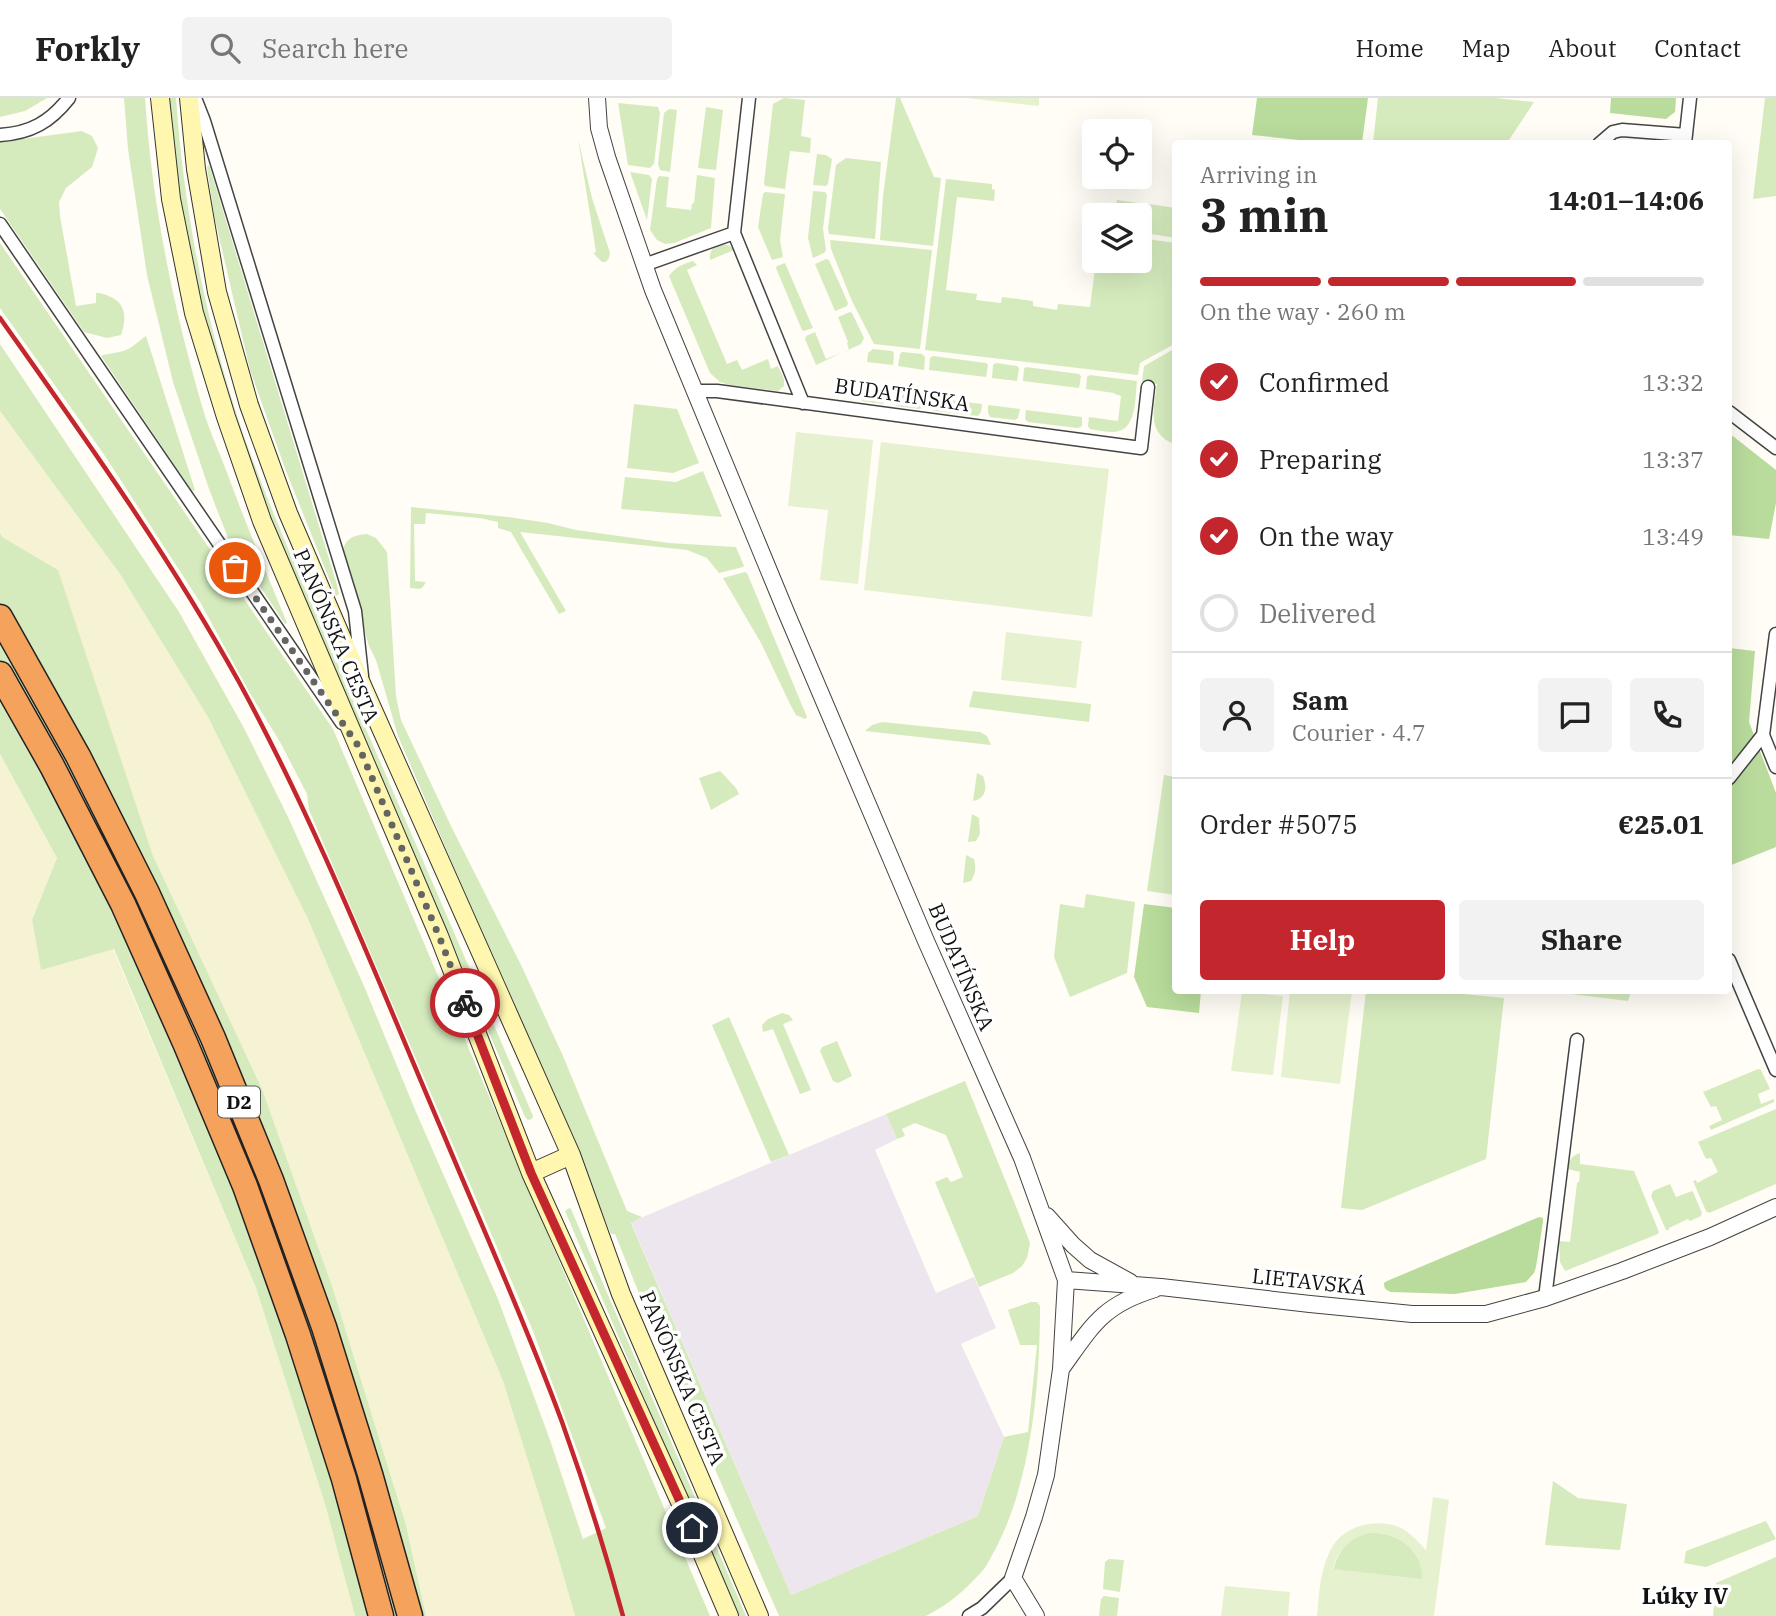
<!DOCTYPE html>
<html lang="en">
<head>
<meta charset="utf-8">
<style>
  :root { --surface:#fff; --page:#f2f2f2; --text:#222; --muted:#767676; --line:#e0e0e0; --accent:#c4262e }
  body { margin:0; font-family:"IBM Plex Serif",serif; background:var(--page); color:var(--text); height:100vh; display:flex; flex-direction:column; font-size:26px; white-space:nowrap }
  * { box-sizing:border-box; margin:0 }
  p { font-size:23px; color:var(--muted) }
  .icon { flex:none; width:38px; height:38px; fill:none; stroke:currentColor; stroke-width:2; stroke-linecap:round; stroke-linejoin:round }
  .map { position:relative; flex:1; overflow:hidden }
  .side { position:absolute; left:1172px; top:42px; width:560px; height:854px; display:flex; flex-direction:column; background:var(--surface); border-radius:7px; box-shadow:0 7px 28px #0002 }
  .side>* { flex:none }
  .fabs { position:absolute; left:1082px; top:21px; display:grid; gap:14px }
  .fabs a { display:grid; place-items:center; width:70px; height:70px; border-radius:7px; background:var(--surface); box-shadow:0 7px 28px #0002; font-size:35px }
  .pin { position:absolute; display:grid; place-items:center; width:60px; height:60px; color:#fff; margin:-30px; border:4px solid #fff; border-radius:50%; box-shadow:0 2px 7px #0007 }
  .courier { position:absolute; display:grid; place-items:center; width:70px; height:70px; margin:-35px; border:5px solid #c4262e; border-radius:50%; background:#fff; color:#222; box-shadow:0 2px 9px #0007 }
  .headline em { font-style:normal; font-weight:800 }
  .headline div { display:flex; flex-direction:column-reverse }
  .headline { display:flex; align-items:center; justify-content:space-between; height:119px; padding:0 28px }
  h1 { font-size:46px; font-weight:800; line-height:52px }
  .bar { display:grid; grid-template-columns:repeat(4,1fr); gap:10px 7px; align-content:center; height:84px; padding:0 28px }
  .bar i { height:9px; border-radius:5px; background:var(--line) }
  .bar .current { background:var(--accent) }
  .bar p { grid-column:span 4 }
  .line { display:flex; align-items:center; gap:18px; padding:0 28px; border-top:2px solid var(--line) }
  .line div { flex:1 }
  .round { display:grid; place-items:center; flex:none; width:74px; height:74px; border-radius:7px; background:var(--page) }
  ol { padding:0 28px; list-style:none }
  li { display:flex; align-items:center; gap:21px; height:77px }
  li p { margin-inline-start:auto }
  li .icon { padding:7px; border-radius:50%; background:var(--accent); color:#fff; stroke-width:4 }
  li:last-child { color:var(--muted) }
  li i { width:38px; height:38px; border:4px solid var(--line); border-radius:50% }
  .primary-button { display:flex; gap:14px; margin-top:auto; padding:14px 28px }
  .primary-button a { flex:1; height:80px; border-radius:7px; background:var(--accent); color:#fff; font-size:28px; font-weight:800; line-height:80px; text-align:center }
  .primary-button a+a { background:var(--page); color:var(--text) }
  header { display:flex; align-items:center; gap:42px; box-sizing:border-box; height:98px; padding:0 35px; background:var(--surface); border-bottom:2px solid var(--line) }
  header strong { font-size:33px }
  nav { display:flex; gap:38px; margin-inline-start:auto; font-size:24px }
  .search { width:490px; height:63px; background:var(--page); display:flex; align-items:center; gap:18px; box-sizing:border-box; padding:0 24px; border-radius:7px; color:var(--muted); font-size:26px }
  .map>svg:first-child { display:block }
  .industrial { fill:#eee6ef }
  .farmland { fill:#f6f3d4 }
  .green { fill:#d5ebbd }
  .forest { fill:#b9dc9c }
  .pitch { fill:#e6f2cf; fill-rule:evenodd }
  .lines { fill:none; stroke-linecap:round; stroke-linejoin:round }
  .minor-casing { stroke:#444; stroke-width:15 }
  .tertiary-casing { stroke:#444; stroke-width:18 }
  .secondary-casing { stroke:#333; stroke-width:20 }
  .motorway-casing { stroke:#222; stroke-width:27 }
  .minor { stroke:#fff; stroke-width:12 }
  .tertiary { stroke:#fff; stroke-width:16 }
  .secondary { stroke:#fff6b0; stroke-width:18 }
  .motorway { stroke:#f5a25d; stroke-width:24 }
  .rail { stroke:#c4262e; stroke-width:4.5 }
  .done { stroke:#646461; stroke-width:7; stroke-dasharray:0 12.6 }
  .route { stroke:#c4262e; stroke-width:9 }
  .labels { text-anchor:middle; stroke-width:7; stroke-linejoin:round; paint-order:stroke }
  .shield { fill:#fff; stroke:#585858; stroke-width:2 }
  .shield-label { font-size:19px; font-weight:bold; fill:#111 }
  .street-label { font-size:21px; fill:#111; stroke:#fff }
  .neighbourhood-label { font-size:23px; font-weight:bold; fill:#111; stroke:#fff }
</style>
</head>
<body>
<header>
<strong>Forkly</strong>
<div class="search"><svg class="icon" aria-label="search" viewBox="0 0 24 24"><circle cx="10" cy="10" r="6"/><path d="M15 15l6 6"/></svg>Search here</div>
<nav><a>Home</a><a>Map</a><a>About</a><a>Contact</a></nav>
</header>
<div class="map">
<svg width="1776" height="1518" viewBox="0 0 1776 1518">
  <rect width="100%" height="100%" fill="#fffdf5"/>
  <path class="industrial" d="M 886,1016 L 897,1041 L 875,1052 L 936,1195 L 974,1179 L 996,1230 L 961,1246 L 1004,1339 L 978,1418 L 791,1497 L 631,1124 Z"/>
  <path class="farmland" d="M 0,313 L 120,476 L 208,619 L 308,821 L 503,1283 L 556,1452 L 575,1518 L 426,1518 L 406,1427 L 332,1188 L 262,991 L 0,435 Z
    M 0,656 L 57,760 L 32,822 L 41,871 L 113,851 L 256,1190 L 325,1406 L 355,1518 L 0,1518 Z"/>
  <path class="green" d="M 0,0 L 47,0 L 25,13 L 0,19 Z
    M 124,0 L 145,0 C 152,108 174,214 205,318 C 211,336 219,354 226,372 C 245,424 266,474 287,525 L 285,526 L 228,440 L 209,391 L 173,284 L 147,177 L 128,51 Z
    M 169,0 L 176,0 C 184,115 207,232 245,341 C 278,433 320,523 358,613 C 417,748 475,883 533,1018 L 532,1021 L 528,1022 L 525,1019 L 262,403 L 207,241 L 187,144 L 176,71 Z
    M 784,0 L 805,2 L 801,38 L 811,40 L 810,55 L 790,53 L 785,91 L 765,88 L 764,85 L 773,6 Z
    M 896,0 L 900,0 L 934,79 L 941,80 L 933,148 L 880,142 L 883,98 Z
    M 1378,0 L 1495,0 L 1534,4 L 1507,45 L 1380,46 L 1373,45 Z
    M 1765,0 L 1776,0 L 1776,98 L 1753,101 Z
    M 618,5 L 658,9 L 660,15 L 654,66 L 650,70 L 628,67 Z
    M 706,9 L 723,12 L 716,72 L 698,70 Z
    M 669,11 L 677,12 L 670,74 L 660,72 L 658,66 L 664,15 Z
    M 82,33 L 92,38 L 98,50 L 92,69 L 66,90 L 59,104 L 60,118 L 76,208 L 96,205 L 96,195 C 103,195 106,197 113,200 C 127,208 126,222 121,237 L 107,240 L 84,234 L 0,111 L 0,44 Z
    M 578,41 L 592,100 L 610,155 L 609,160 L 606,164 L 602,164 L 593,155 L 596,154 Z
    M 817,56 L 826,57 L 832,61 L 828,86 L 826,88 L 813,87 Z
    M 846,60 L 881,64 L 875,141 L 829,136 L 828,131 L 836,67 Z
    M 209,67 L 337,487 L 339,496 L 336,498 L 286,373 L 250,272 L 214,117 L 207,69 Z
    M 630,74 L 649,77 L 652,81 L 647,122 Z
    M 697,77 L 715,80 L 711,130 L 674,145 L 665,146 L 657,142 L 650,132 L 657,81 L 659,78 L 669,79 L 666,109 L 691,112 L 692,106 L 694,105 Z
    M 946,81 L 992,86 L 992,91 L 995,92 L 994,103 L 957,99 L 946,192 L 977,196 L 976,202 L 1001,205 L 1002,199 L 1033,203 L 1033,208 L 1057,212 L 1058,206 L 1090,209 L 1096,163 L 1139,163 L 1139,140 L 1176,145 L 1176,245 L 1140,265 L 1138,277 L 925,252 Z
    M 813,93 L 825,94 L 827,97 L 823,131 L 826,152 L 824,155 L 813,160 L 808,140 Z
    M 765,94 L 785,96 L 780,142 L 783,159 L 772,162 L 758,129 L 763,96 Z
    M 1117,102 L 1138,105 L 1139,108 L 1138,117 L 1115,117 Z
    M 1149,106 L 1176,110 L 1176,140 L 1145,135 L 1144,133 L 1146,109 Z
    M 830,142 L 932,152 L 920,251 L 874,246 L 852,203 L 831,151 Z
    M 0,145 L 333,631 L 710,1518 L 575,1518 L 556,1452 L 503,1283 L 308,821 L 208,619 L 120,476 L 0,313 L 0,246 L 179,514 L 244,630 L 289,721 L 364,888 L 416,1014 L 498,1201 L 550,1342 L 583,1441 L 606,1430 L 533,1233 L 309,712 L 307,696 L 280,644 L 251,597 L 200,504 L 103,355 L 0,210 Z
    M 723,146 L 730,148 L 734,152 L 710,162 C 709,152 714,148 723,146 Z
    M 826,161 L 829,162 L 848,205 L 847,208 L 835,213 L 815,166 Z
    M 693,163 L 697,167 L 687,172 L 727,266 L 737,262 L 742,272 L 768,261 L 771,271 L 778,268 L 784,281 L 784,288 L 778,293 L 730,287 L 720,284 L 710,275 L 669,178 C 675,169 683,166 693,163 Z
    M 785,165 L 813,230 L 804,233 L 802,232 L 776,170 L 777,168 Z
    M 850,214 L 852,215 L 864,240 L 861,246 L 816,267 L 805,241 L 806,238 L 815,234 L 826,261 L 849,252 L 847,245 L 848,244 L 838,219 Z
    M 146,238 L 195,392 L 192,393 L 101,258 C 107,255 113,256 119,254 C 131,252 137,244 146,238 Z
    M 1176,250 L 1176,364 L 1173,363 L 1173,362 L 1175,346 C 1146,336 1154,310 1157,286 L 1142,283 L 1144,268 Z
    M 873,251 L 892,253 L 894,255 L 893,267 L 867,264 L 868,255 Z
    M 902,254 L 922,256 L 925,259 L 924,272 L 898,268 L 900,256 Z
    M 933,258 L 986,265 L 988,267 L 986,279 L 929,272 L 930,260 Z
    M 996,265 L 1017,268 L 1019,270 L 1017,283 L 992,280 L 993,267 Z
    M 1026,269 L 1079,276 L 1081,278 L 1079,290 L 1023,283 L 1024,271 Z
    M 1090,277 L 1137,283 C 1135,300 1137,334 1113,334 C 1105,334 1097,332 1090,331 L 1088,328 L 1089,319 L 1118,323 L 1121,298 L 1115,296 L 1114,295 L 1086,291 L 1087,279 Z
    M 863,292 L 889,295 L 887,303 L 883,306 L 862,303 Z
    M 894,295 L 926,300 L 925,308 L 920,311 L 896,308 L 894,304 Z
    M 932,300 L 982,306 L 981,314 L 978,318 L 934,313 L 931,309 Z
    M 634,306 L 677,311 L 699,365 L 673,375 L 627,370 Z
    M 988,307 L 1020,311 L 1018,320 L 1015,322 L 990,319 L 988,315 Z
    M 1026,312 L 1082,319 L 1082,328 L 1078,330 L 1028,324 L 1025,321 Z
    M 703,373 L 722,419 L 621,411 L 625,379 L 676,384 Z
    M 411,409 L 508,419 L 548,425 L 576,432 L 669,445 L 736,449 L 744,468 L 743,469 L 719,475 L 707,460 L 687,452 L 520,434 L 566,513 L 559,516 L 511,434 L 498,430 L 498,424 L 480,420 L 426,415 L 425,426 L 414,426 L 415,483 L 426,484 L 423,489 L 420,491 L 410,490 Z
    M 0,435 L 2,439 L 58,472 L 153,758 L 262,991 L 332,1188 L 406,1427 L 426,1518 L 355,1518 L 325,1406 L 256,1190 L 114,851 L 41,872 L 32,822 L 57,760 L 0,656 Z
    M 367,436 L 376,440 L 387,454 L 396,598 L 401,622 L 452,730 L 522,869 L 563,958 L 627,1113 L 642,1119 L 631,1125 L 791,1497 L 978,1418 L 1004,1339 L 1028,1334 L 1037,1247 L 1020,1247 L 1008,1212 L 1031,1204 L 1037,1204 L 1040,1208 C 1040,1284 1032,1379 997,1448 C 993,1455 989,1464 984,1471 C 967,1491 949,1506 926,1518 L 779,1518 L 647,1215 L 615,1136 L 611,1136 L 398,638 L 376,562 L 369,548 L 342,456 C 344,441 353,437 367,436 Z
    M 745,474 L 747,475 L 807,619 L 805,621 L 796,617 L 790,606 L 761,545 L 723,480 Z
    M 973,593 L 1091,606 L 1089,624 L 969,609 Z
    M 882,624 L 980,634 L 987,638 L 991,647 L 865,633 L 872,627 Z
    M 720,673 L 736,690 L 739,696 L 711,712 L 699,680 Z
    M 977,675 L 983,678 C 987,689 987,700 973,703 Z
    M 1164,677 L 1176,679 L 1176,797 L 1147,793 Z
    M 972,716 L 979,720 L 980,736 L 976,743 L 968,744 Z
    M 966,757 L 974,761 C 976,770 976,775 971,783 L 963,785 Z
    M 1086,796 L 1135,804 L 1127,875 L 1070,899 L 1054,859 L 1060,806 L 1084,810 Z
    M 1366,893 L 1432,893 L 1504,900 L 1486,1061 L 1362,1112 L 1341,1110 Z
    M 1547,893 L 1631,893 L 1628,903 Z
    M 782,915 L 789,917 L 793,922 L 783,926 L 811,992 L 800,996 L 773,931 L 763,934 L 762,927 L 768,921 Z
    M 729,919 L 789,1057 L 771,1064 L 712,927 Z
    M 837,943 L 852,978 L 838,985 L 833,983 L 820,953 L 822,949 Z
    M 1758,971 L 1761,972 L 1770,991 L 1758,996 L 1761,1006 L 1774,1001 L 1774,1004 L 1711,1032 L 1709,1028 L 1722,1022 L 1716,1008 L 1711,1009 L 1703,994 Z
    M 965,983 L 1017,1111 L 1030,1145 L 1027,1160 L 1022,1168 L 1013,1175 L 979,1189 L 935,1084 L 947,1079 L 951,1084 L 963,1079 L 946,1037 L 915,1025 L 902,1031 L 905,1038 L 897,1041 L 886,1016 Z
    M 1776,1011 L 1776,1086 L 1709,1115 L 1706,1113 L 1693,1083 L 1696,1082 L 1697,1085 L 1718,1074 L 1711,1060 L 1706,1061 L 1698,1044 Z
    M 1580,1055 L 1580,1066 L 1634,1073 L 1659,1134 L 1658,1136 L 1565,1173 L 1560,1164 L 1559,1143 L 1570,1144 L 1577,1085 L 1579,1084 L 1580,1074 L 1568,1071 C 1569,1062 1571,1058 1580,1055 Z
    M 1670,1086 L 1676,1099 L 1692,1093 L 1693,1094 L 1702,1115 L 1701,1118 L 1690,1123 L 1688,1121 L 1669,1130 L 1669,1132 L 1666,1132 L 1651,1098 L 1653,1093 Z
    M 569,1110 L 571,1111 L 746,1518 L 737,1518 L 565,1113 Z
    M 1553,1383 L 1578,1400 L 1627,1406 L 1620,1452 L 1545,1447 Z
    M 1766,1423 L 1776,1441 L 1706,1469 L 1684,1465 L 1686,1453 Z
    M 1368,1435 C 1397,1433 1422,1451 1423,1481 L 1328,1518 C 1332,1484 1328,1446 1368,1435 Z
    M 1776,1459 L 1776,1518 L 1713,1518 L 1716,1485 Z
    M 1109,1461 L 1124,1462 L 1120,1494 L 1103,1491 L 1105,1464 Z
    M 1104,1498 L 1119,1500 L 1117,1518 L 1099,1518 L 1101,1501 Z"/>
  <path class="forest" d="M 1257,0 L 1368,0 L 1362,45 L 1328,45 L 1252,37 Z
    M 1611,0 L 1676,0 L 1675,14 L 1666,21 L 1610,15 Z
    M 1729,335 L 1776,372 L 1776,405 L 1769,441 L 1729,437 Z
    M 1729,550 L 1755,553 L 1749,624 L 1776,695 L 1776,749 L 1729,768 Z
    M 1144,806 L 1176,810 L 1176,892 L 1201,893 L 1199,915 L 1147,909 L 1134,879 Z
    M 1539,1119 L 1543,1120 L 1543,1124 L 1536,1169 L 1534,1175 L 1526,1184 L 1455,1196 L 1391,1194 C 1386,1192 1384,1191 1384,1185 L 1387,1183 Z"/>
  <path class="pitch" d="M 967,0 L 1039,0 L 1039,8 Z
    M 796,334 L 873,342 L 858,486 L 820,482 L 828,412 L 788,408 Z
    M 881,344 L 1109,371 L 1092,519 L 864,492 Z
    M 1006,534 L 1082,543 L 1076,590 L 1001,582 Z
    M 1290,893 L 1352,893 L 1340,986 L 1281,979 Z
    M 1242,894 L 1283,898 L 1273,977 L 1231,973 Z
    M 1433,1399 L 1449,1402 L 1434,1518 L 1317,1518 C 1319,1496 1320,1473 1330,1453 C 1341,1429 1372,1420 1396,1428 C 1409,1432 1417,1443 1426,1452 ZM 1368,1435 C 1397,1433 1423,1451 1422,1481 L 1333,1471 C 1337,1453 1350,1440 1368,1435 Z
    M 1225,1488 L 1290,1494 L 1288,1518 L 1221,1518 Z"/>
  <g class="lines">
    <defs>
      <path id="minor" d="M 195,0 L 204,23 L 355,513 L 362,578
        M 749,0 L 734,135 L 803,305
        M 0,37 C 31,35 50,24 69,0
        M 1685,45 L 1690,0
        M 1599,46 L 1613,34 L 1622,32 L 1686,37
        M 0,126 L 342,625
        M 644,167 L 734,135
        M 695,293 L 717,293 L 1141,350 L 1148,289
        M 1729,314 L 1776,350
        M 1776,536 L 1763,637 L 1776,669
        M 1729,680 L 1763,637
        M 1729,862 L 1776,972
        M 1545,1200 L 1577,942
        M 969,1518 L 982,1510 L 1013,1480"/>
      <path id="tertiary" d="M 597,0 L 599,30 L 607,59 L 653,192 L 786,514 L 926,843 L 1022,1060 L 1066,1182 L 1061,1271 L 1046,1377 L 1034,1419 L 1013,1480 L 1036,1518
        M 1047,1118 L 1073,1147 L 1090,1162 L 1130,1184
        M 1066,1182 L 1161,1189 L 1310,1206 L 1412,1216 L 1486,1216 L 1545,1200 L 1622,1173 L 1710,1139 L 1776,1109
        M 1061,1271 C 1092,1228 1102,1207 1155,1191"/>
      <path id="secondary" d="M 160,0 L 171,101 L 194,215 L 226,319 L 262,423 L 439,838 L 531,1075 L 682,1408 L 729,1518
        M 189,0 L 196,71 L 217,194 L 249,307 L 288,415 L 364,592 L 571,1057 L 621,1196 L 759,1518
        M 531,1075 L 571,1057"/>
      <path id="motorway" d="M 0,519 L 78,658 L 147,795 L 213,940 L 271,1082 L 324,1229 L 370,1376 L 410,1518
        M 0,576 L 52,668 L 123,806 L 186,947 L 245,1088 L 298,1237 L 344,1381 L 381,1518"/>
    </defs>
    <use href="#minor" class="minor-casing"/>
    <use href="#tertiary" class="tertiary-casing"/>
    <use href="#secondary" class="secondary-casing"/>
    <use href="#motorway" class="motorway-casing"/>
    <use href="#minor" class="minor"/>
    <use href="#tertiary" class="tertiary"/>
    <use href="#secondary" class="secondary"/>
    <use href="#motorway" class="motorway"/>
    <path class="rail" d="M 0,220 C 84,339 169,457 239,584 C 318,729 378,883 443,1035 C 483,1131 526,1226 562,1324 C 585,1388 605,1452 623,1518"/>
  </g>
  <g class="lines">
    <path class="done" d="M 235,470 L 359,649 L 439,838 L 465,905"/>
    <path class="route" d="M 465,905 L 531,1075 L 692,1430"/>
  </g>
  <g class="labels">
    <rect class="shield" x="218" y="988.5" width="42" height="31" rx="5"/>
    <g class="shield-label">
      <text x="239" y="1011">D2</text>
    </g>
    <g class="street-label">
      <text transform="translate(902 297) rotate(8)" y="7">BUDATÍNSKA</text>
      <text transform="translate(336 538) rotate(67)" y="7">PANÓNSKA CESTA</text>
      <text transform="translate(961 869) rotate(67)" y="7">BUDATÍNSKA</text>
      <text transform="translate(1309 1184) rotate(6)" y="7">LIETAVSKÁ</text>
      <text transform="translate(682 1280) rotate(67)" y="7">PANÓNSKA CESTA</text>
    </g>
    <g class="neighbourhood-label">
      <text x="1685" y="1506">Lúky IV</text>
    </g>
  </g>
</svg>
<div class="fabs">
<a><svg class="icon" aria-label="locate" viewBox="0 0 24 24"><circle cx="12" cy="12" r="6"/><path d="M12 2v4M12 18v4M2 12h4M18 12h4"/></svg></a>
<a><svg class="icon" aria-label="layers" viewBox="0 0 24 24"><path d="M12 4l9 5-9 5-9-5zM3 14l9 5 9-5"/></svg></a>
</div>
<div class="pin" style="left:235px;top:470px;background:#ea580c"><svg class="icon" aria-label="bag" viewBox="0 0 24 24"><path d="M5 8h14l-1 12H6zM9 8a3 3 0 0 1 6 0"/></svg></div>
<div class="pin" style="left:692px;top:1430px;background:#1f2937"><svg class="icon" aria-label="home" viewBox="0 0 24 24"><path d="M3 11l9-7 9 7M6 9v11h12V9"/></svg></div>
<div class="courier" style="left:465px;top:905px"><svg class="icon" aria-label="bike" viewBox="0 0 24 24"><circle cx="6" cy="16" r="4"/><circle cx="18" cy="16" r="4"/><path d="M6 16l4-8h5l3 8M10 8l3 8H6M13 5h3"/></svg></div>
<section class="side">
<div class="headline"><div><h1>3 min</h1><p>Arriving in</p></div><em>14:01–14:06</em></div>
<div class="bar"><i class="current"></i><i class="current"></i><i class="current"></i><i></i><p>On the way · 260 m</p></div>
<ol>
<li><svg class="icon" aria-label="check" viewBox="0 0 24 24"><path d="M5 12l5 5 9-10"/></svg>Confirmed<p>13:32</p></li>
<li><svg class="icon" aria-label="check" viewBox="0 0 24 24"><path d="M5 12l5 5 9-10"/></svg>Preparing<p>13:37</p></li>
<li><svg class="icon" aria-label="check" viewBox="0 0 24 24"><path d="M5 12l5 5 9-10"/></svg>On the way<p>13:49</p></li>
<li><i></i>Delivered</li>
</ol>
<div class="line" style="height:126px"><a class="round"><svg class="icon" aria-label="person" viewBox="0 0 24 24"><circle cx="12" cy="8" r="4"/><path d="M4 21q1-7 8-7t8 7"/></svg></a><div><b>Sam</b><p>Courier · 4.7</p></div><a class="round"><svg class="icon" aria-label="chat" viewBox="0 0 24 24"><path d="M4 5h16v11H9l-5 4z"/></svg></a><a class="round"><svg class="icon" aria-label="phone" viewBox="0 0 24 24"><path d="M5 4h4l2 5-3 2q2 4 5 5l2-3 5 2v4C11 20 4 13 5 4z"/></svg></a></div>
<div class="line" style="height:91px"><div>Order #5075</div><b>€25.01</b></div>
<div class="primary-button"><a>Help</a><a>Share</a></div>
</section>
</div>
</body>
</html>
